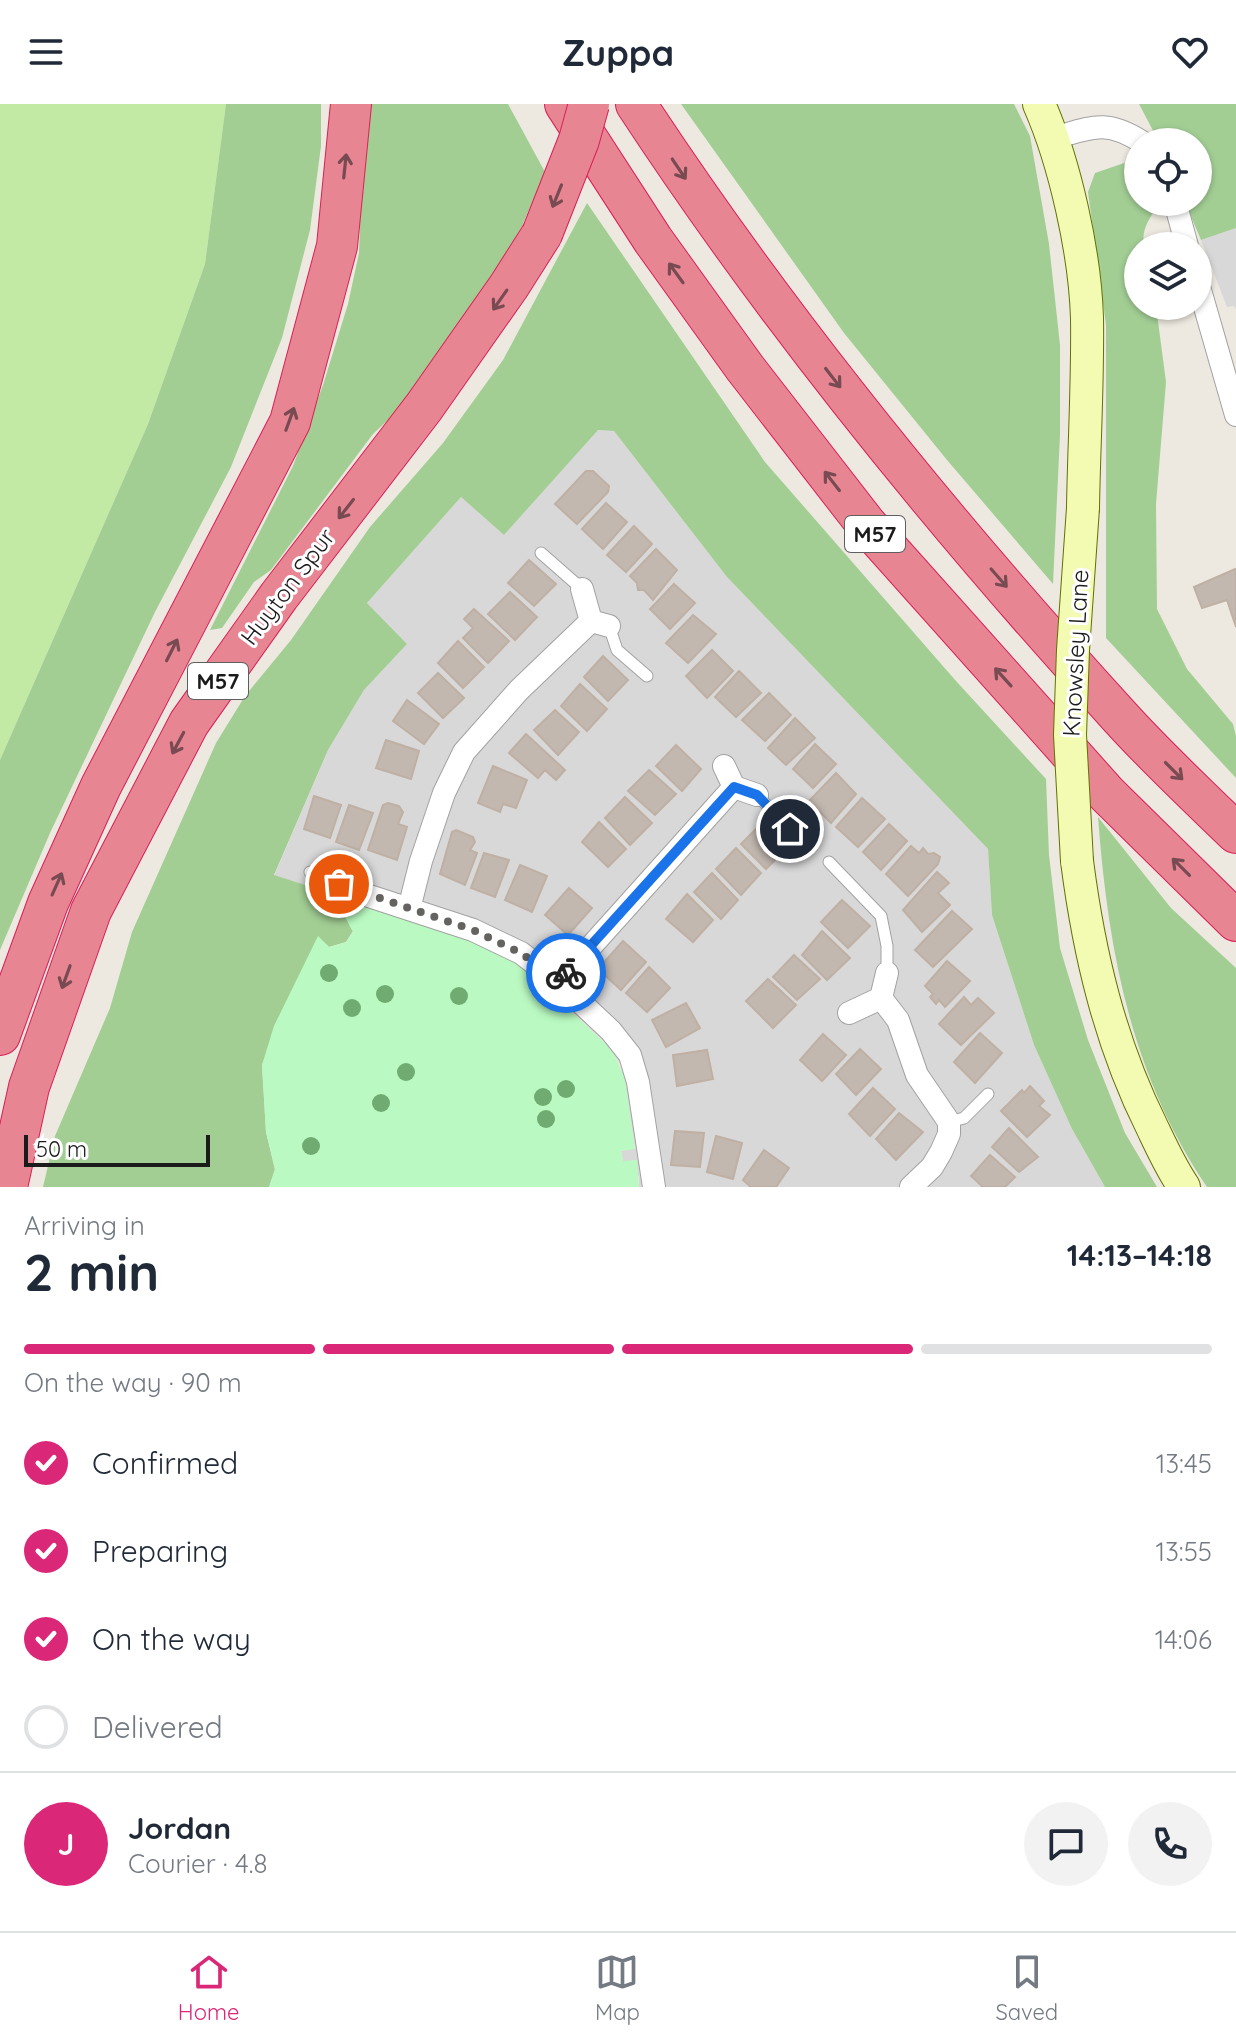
<!DOCTYPE html>
<html lang="en">
<head>
<meta charset="utf-8">
<style>
  :root { --surface:#fff; --page:#f2f2f3; --text:#1f2937; --muted:#747a83; --line:#e0e1e3; --accent:#db2777 }
  body { margin:0; font-family:Quicksand,sans-serif; background:var(--page); color:var(--text); height:100vh; display:flex; flex-direction:column; font-size:30px; white-space:nowrap }
  * { box-sizing:border-box; margin:0 }
  p { font-size:26px; color:var(--muted) }
  .icon { flex:none; width:44px; height:44px; fill:none; stroke:currentColor; stroke-width:2; stroke-linecap:round; stroke-linejoin:round }
  .map { position:relative; height:1083px; overflow:hidden }
  .sheet { display:flex; flex-direction:column; background:var(--surface); flex:1 }
  .sheet>* { flex:none }
  .tools { position:absolute; left:1124px; top:24px; display:grid; gap:16px }
  .tools a { display:grid; place-items:center; width:88px; height:88px; border-radius:50%; background:var(--surface); box-shadow:0 2px 6px #0004; font-size:40px }
  .scale { position:absolute; left:24px; bottom:20px; width:186px; box-sizing:border-box; padding-left:8px; border:4px solid #1b1b1b; border-top:0; font-size:22px; line-height:28px; white-space:nowrap; color:#1b1b1b; -webkit-text-stroke:6px #fff; paint-order:stroke }
  .pin { position:absolute; display:grid; place-items:center; width:68px; height:68px; color:#fff; margin:-34px; border:4px solid #fff; border-radius:50%; box-shadow:0 2px 8px #0007 }
  .courier { position:absolute; display:grid; place-items:center; width:80px; height:80px; margin:-40px; border:6px solid #1a73e8; border-radius:50%; background:#fff; color:#222; box-shadow:0 2px 10px #0007 }
  .overview em { font-style:normal; font-weight:700 }
  .overview div { display:flex; flex-direction:column-reverse }
  .overview { display:flex; align-items:center; justify-content:space-between; height:136px; padding:0 24px }
  h1 { font-size:52px; font-weight:700; line-height:60px }
  .bar { display:grid; grid-template-columns:repeat(4,1fr); gap:12px 8px; align-content:center; height:96px; padding:0 24px }
  .bar i { height:10px; border-radius:6px; background:var(--line) }
  .bar .active { background:var(--accent) }
  .bar p { grid-column:span 4 }
  .line { display:flex; align-items:center; gap:20px; padding:0 24px; border-top:2px solid var(--line) }
  .line div { flex:1 }
  .round { display:grid; place-items:center; flex:none; width:84px; height:84px; border-radius:42px; background:var(--page) }
  ol { padding:0 24px; list-style:none }
  li { display:flex; align-items:center; gap:24px; height:88px }
  li p { margin-inline-start:auto }
  li .icon { padding:8px; border-radius:50%; background:var(--accent); color:#fff; stroke-width:4 }
  li:last-child { color:var(--muted) }
  li i { width:44px; height:44px; border:4px solid var(--line); border-radius:50% }
  header { display:flex; justify-content:space-between; align-items:center; height:104px; padding:0 24px; background:var(--surface); font-size:36px; font-weight:700 }
  .dock { display:flex; justify-content:space-around; align-items:center; height:112px; border-top:2px solid var(--line); background:var(--surface); font-size:22px; color:var(--muted) }
  .dock a { display:grid; justify-items:center; gap:4px }
  .dock .active { color:var(--accent) }
  .map>svg:first-child { display:block }
  .residential { fill:#d9d8d8 }
  .grass { fill:#c3eaa4 }
  .forest { fill:#a2ce94 }
  .park { fill:#bafac2 }
  .building { fill:#c2b8b0; stroke:#bfb0a3; stroke-width:2 }
  .lines { fill:none; stroke-linecap:round; stroke-linejoin:round }
  .service-casing { stroke:#a2a2a2; stroke-width:13 }
  .minor-casing { stroke:#a2a2a2; stroke-width:24 }
  .secondary-casing { stroke:#617202; stroke-width:34 }
  .motorway-casing { stroke:#d92057; stroke-width:42 }
  .service { stroke:#fff; stroke-width:11 }
  .minor { stroke:#fff; stroke-width:22 }
  .secondary { stroke:#f3fab1; stroke-width:32 }
  .motorway { stroke:#e78593; stroke-width:40 }
  .secondary-bridge-casing { stroke:#617202; stroke-width:34; stroke-linecap:butt }
  .motorway-bridge-casing { stroke:#d92057; stroke-width:42; stroke-linecap:butt }
  .secondary-bridge { stroke:#f3fab1; stroke-width:32 }
  .motorway-bridge { stroke:#e78593; stroke-width:40 }
  .tree { fill:#70ac71 }
  .oneway { stroke:#774b51 }
  .done { stroke:#646360; stroke-width:8; stroke-dasharray:0 14.4 }
  .route { stroke:#1a73e8; stroke-width:10 }
  .labels { text-anchor:middle; stroke-width:6; stroke-linejoin:round; paint-order:stroke }
  .shield { fill:#fff; stroke:#5f5f5f; stroke-width:2 }
  .shield-label { font-size:22px; font-weight:bold; fill:#1b1b1b }
  .street-label { font-size:24px; fill:#1b1b1b; stroke:#fff }
</style>
</head>
<body>
<header><svg class="icon" aria-label="menu" viewBox="0 0 24 24"><path d="M4 6h16M4 12h16M4 18h16"/></svg>Zuppa<svg class="icon" aria-label="heart" viewBox="0 0 24 24"><path d="M12 20l-8-8c-3-5 5-10 8-4 3-6 11-1 8 4z"/></svg></header>
<div class="map">
<svg width="1236" height="1083" viewBox="0 0 1236 1083">
  <rect width="100%" height="100%" fill="#ede9e0"/>
  <path class="residential" d="M 1236,124 L 1236,205 L 1234,202 L 1227,203 L 1201,136 Z
    M 597,326 L 614,327 L 727,473 L 988,745 L 992,811 L 1034,941 L 1072,1025 L 1105,1083 L 639,1083 L 639,1073 L 623,1057 L 621,1047 L 635,1044 L 621,961 L 608,941 L 522,861 L 497,846 L 274,772 L 328,646 L 364,586 L 407,540 L 367,499 L 461,393 L 504,431 Z"/>
  <path class="grass" d="M 0,0 L 226,0 L 205,160 L 148,320 L 0,656 Z"/>
  <path class="forest" d="M 226,0 L 321,0 L 321,42 L 310,126 L 282,234 L 231,363 L 155,508 L 50,729 L 0,846 L 0,656 L 148,320 L 205,160 Z
    M 364,0 L 508,0 L 545,68 L 522,122 L 490,177 L 401,304 L 373,330 L 271,466 L 254,478 L 222,524 L 210,526 L 293,362 L 323,281 L 348,200 L 359,149 Z
    M 681,0 L 1014,0 L 1030,32 L 1049,140 L 1060,241 L 1060,331 L 1053,480 L 947,356 L 844,229 Z
    M 1139,0 L 1236,0 L 1236,124 L 1201,136 L 1185,98 L 1198,98 L 1198,38 L 1159,38 Z
    M 1133,56 L 1138,60 L 1138,98 L 1156,98 L 1157,103 C 1149,115 1141,126 1144,142 L 1138,142 L 1138,202 L 1156,202 L 1166,278 L 1156,400 L 1157,505 L 1187,565 L 1233,620 L 1236,632 L 1236,674 L 1106,534 L 1106,221 L 1088,88 L 1095,69 Z
    M 587,99 L 765,358 L 956,577 L 1046,675 L 1049,751 L 1060,844 L 1088,936 L 1125,1029 L 1157,1083 L 1105,1083 L 1072,1025 L 1034,941 L 992,811 L 988,745 L 727,473 L 614,327 L 598,326 L 504,431 L 461,393 L 367,499 L 407,540 L 364,586 L 328,646 L 274,771 L 333,790 L 353,827 L 346,838 L 329,843 L 318,833 L 262,961 L 266,1028 L 275,1066 L 269,1083 L 43,1083 L 55,1032 L 110,904 L 132,828 L 216,639 L 245,592 L 291,536 L 370,423 L 443,339 L 503,256 Z
    M 1098,713 L 1171,804 L 1236,864 L 1236,1083 L 1207,1083 C 1131,971 1108,846 1098,713 Z"/>
  <path class="park" d="M 333,790 L 497,846 L 522,861 L 608,942 L 615,952 L 625,975 L 635,1045 L 621,1047 L 623,1057 L 637,1056 L 639,1083 L 269,1083 L 275,1065 L 266,1028 L 262,961 L 274,922 L 318,832 L 329,843 L 346,838 L 353,828 Z"/>
  <path class="building" d="M 586,367 L 593,367 L 609,382 L 608,388 L 577,420 L 555,400 Z
    M 606,399 L 627,418 L 603,445 L 582,425 Z
    M 634,422 L 652,440 L 626,468 L 607,451 Z
    M 656,445 L 677,466 L 653,496 L 644,486 L 638,486 L 637,479 L 630,472 Z
    M 529,456 L 556,480 L 534,502 L 508,479 Z
    M 1235,465 L 1236,467 L 1236,523 L 1227,496 L 1202,504 L 1194,483 Z
    M 674,480 L 695,499 L 670,525 L 650,505 Z
    M 510,488 L 537,513 L 515,536 L 488,510 Z
    M 474,505 L 509,537 L 488,559 L 463,534 L 473,524 L 464,515 Z
    M 693,511 L 716,530 L 688,559 L 666,539 Z
    M 458,537 L 484,563 L 463,584 L 438,559 Z
    M 712,546 L 733,567 L 707,594 L 686,572 Z
    M 603,552 L 628,576 L 608,597 L 584,573 Z
    M 739,567 L 761,589 L 736,613 L 715,593 Z
    M 438,569 L 464,594 L 443,614 L 418,589 Z
    M 580,580 L 607,605 L 587,627 L 561,602 Z
    M 769,589 L 791,611 L 765,637 L 742,616 Z
    M 407,596 L 439,620 L 424,640 L 393,617 Z
    M 555,606 L 579,628 L 558,651 L 534,626 Z
    M 795,614 L 815,634 L 786,661 L 768,644 Z
    M 526,630 L 565,666 L 556,676 L 545,666 L 538,674 L 509,649 Z
    M 386,636 L 419,647 L 411,675 L 376,664 Z
    M 815,640 L 836,660 L 813,684 L 793,665 Z
    M 676,641 L 701,665 L 682,687 L 656,662 Z
    M 493,662 L 527,676 L 516,704 L 503,700 L 500,708 L 478,699 Z
    M 649,666 L 676,690 L 655,711 L 628,687 Z
    M 836,669 L 856,690 L 831,719 L 809,697 Z
    M 314,692 L 341,701 L 330,734 L 304,725 Z
    M 625,693 L 652,719 L 630,741 L 605,714 Z
    M 862,694 L 885,715 L 858,743 L 836,723 Z
    M 388,699 L 399,702 L 403,708 L 398,720 L 407,723 L 397,756 L 368,746 L 383,701 Z
    M 349,701 L 373,709 L 359,746 L 336,738 Z
    M 599,718 L 626,745 L 608,763 L 582,738 Z
    M 763,718 L 788,743 L 766,765 L 741,740 Z
    M 889,720 L 907,737 L 881,766 L 863,748 Z
    M 456,726 L 473,733 L 475,738 L 470,746 L 477,749 L 465,781 L 440,770 L 452,728 Z
    M 911,742 L 919,749 L 923,744 L 928,750 L 934,749 L 940,753 L 938,760 L 908,792 L 886,770 Z
    M 736,744 L 761,769 L 741,791 L 716,765 Z
    M 484,749 L 509,756 L 495,793 L 471,784 Z
    M 520,761 L 547,772 L 532,808 L 505,796 Z
    M 937,768 L 949,779 L 938,789 L 950,801 L 922,828 L 903,806 Z
    M 712,769 L 738,796 L 721,815 L 694,788 Z
    M 569,784 L 592,804 L 568,831 L 545,811 Z
    M 687,790 L 713,816 L 693,838 L 666,815 Z
    M 842,796 L 870,822 L 848,844 L 821,818 Z
    M 952,807 L 972,825 L 933,863 L 915,846 Z
    M 822,827 L 850,854 L 827,876 L 802,851 Z
    M 623,837 L 646,858 L 621,886 L 598,865 Z
    M 794,851 L 820,875 L 797,896 L 773,873 Z
    M 947,857 L 970,877 L 945,903 L 939,896 L 936,900 L 930,893 L 933,890 L 925,882 Z
    M 649,863 L 670,884 L 647,908 L 626,889 Z
    M 768,875 L 796,901 L 773,924 L 746,897 Z
    M 964,893 L 971,901 L 978,894 L 994,909 L 961,941 L 939,920 Z
    M 686,899 L 700,924 L 666,943 L 652,916 Z
    M 980,929 L 1002,949 L 975,979 L 954,958 Z
    M 823,930 L 846,951 L 822,977 L 800,956 Z
    M 860,945 L 881,965 L 856,991 L 836,970 Z
    M 707,946 L 713,975 L 677,982 L 673,951 Z
    M 1030,982 L 1044,997 L 1039,1002 L 1050,1011 L 1027,1033 L 1001,1007 L 1022,986 L 1024,989 Z
    M 873,984 L 895,1005 L 870,1032 L 849,1010 Z
    M 899,1009 L 923,1028 L 896,1056 L 876,1035 Z
    M 1009,1024 L 1038,1053 L 1019,1068 L 992,1043 Z
    M 675,1027 L 704,1029 L 700,1063 L 671,1061 Z
    M 716,1032 L 742,1039 L 733,1075 L 707,1068 Z
    M 764,1046 L 789,1064 L 776,1083 L 751,1083 L 743,1076 Z
    M 990,1051 L 1015,1073 L 1005,1083 L 983,1083 L 971,1072 Z"/>
  <g class="lines">
    <defs>
      <path id="service" d="M 541,449 L 582,485
        M 609,522 L 617,546 L 647,572
        M 757,691 L 790,725
        M 829,758 L 881,812 L 887,842 L 887,869
        M 310,768 L 369,792
        M 949,1018 L 964,1014 L 988,990"/>
      <path id="minor" d="M 1054,34 C 1093,23 1106,15 1142,38
        M 1175,98 L 1187,142
        M 1198,179 L 1236,311
        M 582,485 L 591,517 L 609,522
        M 724,662 L 734,683 L 757,691
        M 369,792 L 473,826 L 521,849 L 559,878 L 611,927 L 630,951 L 638,978 L 654,1083
        M 409,805 L 421,757 L 444,689 L 464,648 L 519,586 L 591,517
        M 559,878 L 734,683
        M 881,894 L 898,916 L 917,971 L 949,1018 L 949,1030 L 941,1048 L 932,1063 L 911,1083
        M 849,909 L 881,894 L 887,869"/>
      <path id="secondary" d="M 1039,0 C 1065,59 1085,149 1087,214 C 1088,277 1084,341 1083,404
        M 1077,757 C 1089,850 1110,939 1152,1023 C 1162,1044 1171,1064 1184,1083"/>
      <path id="motorway" d="M 565,0 L 653,136 L 745,264 L 866,420 L 1107,690 L 1236,817
        M 636,0 C 779,218 945,421 1120,613 C 1157,654 1197,691 1236,729
        M 0,931 L 48,799 L 101,682 L 290,318 L 337,142 L 351,0
        M 7,1083 L 29,983 L 91,807 L 189,619 L 279,492 L 424,303 L 509,182 L 542,130"/>
    </defs>
    <use href="#service" class="service-casing"/>
    <use href="#minor" class="minor-casing"/>
    <use href="#secondary" class="secondary-casing"/>
    <use href="#motorway" class="motorway-casing"/>
    <use href="#service" class="service"/>
    <use href="#minor" class="minor"/>
    <use href="#secondary" class="secondary"/>
    <use href="#motorway" class="motorway"/>
    <defs>
      <path id="secondary-bridge" d="M 1077,757 L 1070,631 L 1073,546 L 1083,404"/>
      <path id="motorway-bridge" d="M 542,130 L 579,36 L 589,0"/>
    </defs>
    <use href="#secondary-bridge" class="secondary-bridge-casing"/>
    <use href="#motorway-bridge" class="motorway-bridge-casing"/>
    <use href="#secondary-bridge" class="secondary-bridge"/>
    <use href="#motorway-bridge" class="motorway-bridge"/>
  </g>
  <g class="tree">
    <circle cx="329" cy="869" r="9"/>
    <circle cx="385" cy="890" r="9"/>
    <circle cx="459" cy="892" r="9"/>
    <circle cx="352" cy="904" r="9"/>
    <circle cx="406" cy="968" r="9"/>
    <circle cx="566" cy="985" r="9"/>
    <circle cx="543" cy="993" r="9"/>
    <circle cx="381" cy="999" r="9"/>
    <circle cx="546" cy="1015" r="9"/>
    <circle cx="311" cy="1042" r="9"/>
  </g>
  <defs><path id="oneway-shaft" d="M-6 0H5M1.5-3L5.5 0L1.5 3" fill="none" stroke-width="1.6" stroke-linecap="round" stroke-linejoin="round" transform="scale(2)"/></defs>
  <g class="oneway">
    <use href="#oneway-shaft" transform="translate(345 62) rotate(-84)"/>
    <use href="#oneway-shaft" transform="translate(679 65) rotate(56)"/>
    <use href="#oneway-shaft" transform="translate(557 92) rotate(112)"/>
    <use href="#oneway-shaft" transform="translate(676 169) rotate(-126)"/>
    <use href="#oneway-shaft" transform="translate(500 196) rotate(125)"/>
    <use href="#oneway-shaft" transform="translate(833 274) rotate(52)"/>
    <use href="#oneway-shaft" transform="translate(290 315) rotate(-70)"/>
    <use href="#oneway-shaft" transform="translate(832 377) rotate(-128)"/>
    <use href="#oneway-shaft" transform="translate(346 405) rotate(128)"/>
    <use href="#oneway-shaft" transform="translate(999 474) rotate(49)"/>
    <use href="#oneway-shaft" transform="translate(172 546) rotate(-63)"/>
    <use href="#oneway-shaft" transform="translate(1003 573) rotate(-132)"/>
    <use href="#oneway-shaft" transform="translate(178 639) rotate(118)"/>
    <use href="#oneway-shaft" transform="translate(1174 667) rotate(45)"/>
    <use href="#oneway-shaft" transform="translate(1181 763) rotate(-135)"/>
    <use href="#oneway-shaft" transform="translate(57 780) rotate(-66)"/>
    <use href="#oneway-shaft" transform="translate(66 873) rotate(110)"/>
  </g>
  <g class="lines">
    <path class="done" d="M 339,780 L 473,826 L 521,849 L 559,878 L 566,869"/>
    <path class="route" d="M 566,869 L 734,683 L 757,691 L 790,725"/>
  </g>
  <g class="labels">
    <g class="shield">
      <rect x="845" y="412" width="60" height="36" rx="6"/>
      <rect x="188" y="559" width="60" height="36" rx="6"/>
    </g>
    <g class="shield-label">
      <text x="875" y="438">M57</text>
      <text x="218" y="585">M57</text>
    </g>
    <g class="street-label">
      <text transform="translate(288 483) rotate(-53)" y="8">Huyton Spur</text>
      <text transform="translate(1076 549) rotate(-87)" y="8">Knowsley Lane</text>
    </g>
  </g>
</svg>
<div class="tools">
<a><svg class="icon" aria-label="locate" viewBox="0 0 24 24"><circle cx="12" cy="12" r="6"/><path d="M12 2v4M12 18v4M2 12h4M18 12h4"/></svg></a>
<a><svg class="icon" aria-label="layers" viewBox="0 0 24 24"><path d="M12 4l9 5-9 5-9-5zM3 14l9 5 9-5"/></svg></a>
</div>
<div class="scale">50 m</div>
<div class="pin" style="left:339px;top:780px;background:#ea580c"><svg class="icon" aria-label="bag" viewBox="0 0 24 24"><path d="M5 8h14l-1 12H6zM9 8a3 3 0 0 1 6 0"/></svg></div>
<div class="pin" style="left:790px;top:725px;background:#1f2937"><svg class="icon" aria-label="home" viewBox="0 0 24 24"><path d="M3 11l9-7 9 7M6 9v11h12V9"/></svg></div>
<div class="courier" style="left:566px;top:869px"><svg class="icon" aria-label="bike" viewBox="0 0 24 24"><circle cx="6" cy="16" r="4"/><circle cx="18" cy="16" r="4"/><path d="M6 16l4-8h5l3 8M10 8l3 8H6M13 5h3"/></svg></div>
</div>
<section class="sheet">
<div class="overview"><div><h1>2 min</h1><p>Arriving in</p></div><em>14:13–14:18</em></div>
<div class="bar"><i class="active"></i><i class="active"></i><i class="active"></i><i></i><p>On the way · 90 m</p></div>
<ol>
<li><svg class="icon" aria-label="check" viewBox="0 0 24 24"><path d="M5 12l5 5 9-10"/></svg>Confirmed<p>13:45</p></li>
<li><svg class="icon" aria-label="check" viewBox="0 0 24 24"><path d="M5 12l5 5 9-10"/></svg>Preparing<p>13:55</p></li>
<li><svg class="icon" aria-label="check" viewBox="0 0 24 24"><path d="M5 12l5 5 9-10"/></svg>On the way<p>14:06</p></li>
<li><i></i>Delivered</li>
</ol>
<div class="line" style="height:144px"><b class="round" style="background:var(--accent);color:#fff">J</b><div><b>Jordan</b><p>Courier · 4.8</p></div><a class="round"><svg class="icon" aria-label="chat" viewBox="0 0 24 24"><path d="M4 5h16v11H9l-5 4z"/></svg></a><a class="round"><svg class="icon" aria-label="phone" viewBox="0 0 24 24"><path d="M5 4h4l2 5-3 2q2 4 5 5l2-3 5 2v4C11 20 4 13 5 4z"/></svg></a></div>
</section>
<nav class="dock">
<a class="active"><svg class="icon" aria-label="home" viewBox="0 0 24 24"><path d="M3 11l9-7 9 7M6 9v11h12V9"/></svg>Home</a>
<a><svg class="icon" aria-label="map" viewBox="0 0 24 24"><path d="M3 6l6-2 6 2 6-2v14l-6 2-6-2-6 2zM9 4v14M15 6v14"/></svg>Map</a>
<a><svg class="icon" aria-label="saved" viewBox="0 0 24 24"><path d="M7 4h10v16l-5-4-5 4z"/></svg>Saved</a>
</nav>
</body>
</html>
